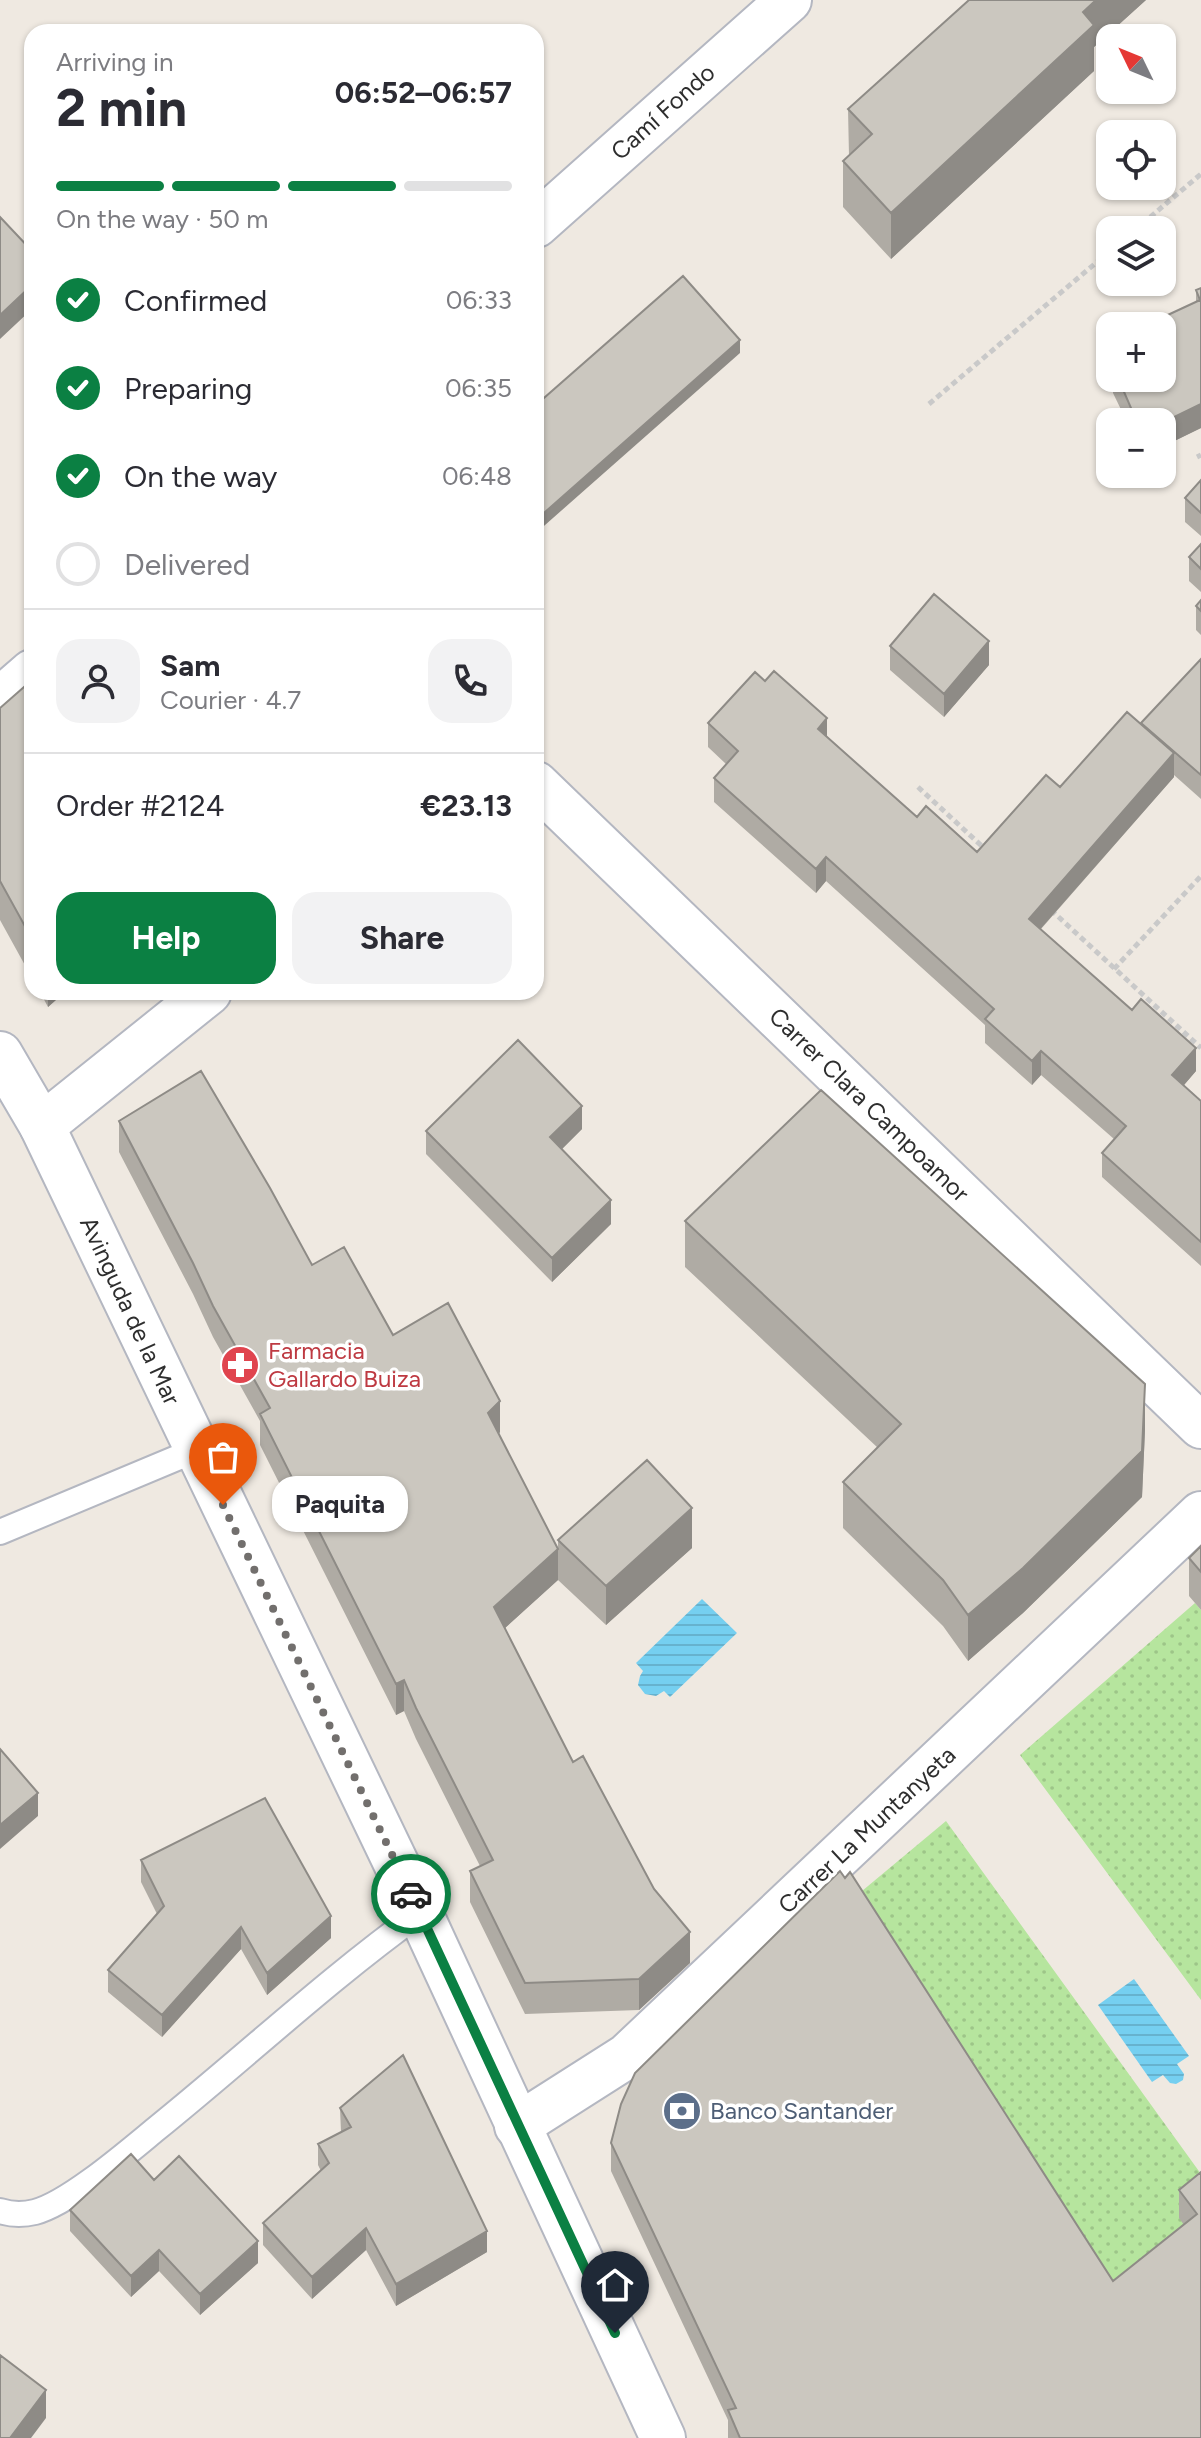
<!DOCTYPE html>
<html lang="en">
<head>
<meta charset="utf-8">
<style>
  :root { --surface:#fff; --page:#f2f2f3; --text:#2b2b33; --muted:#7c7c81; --line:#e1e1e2; --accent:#0b8043 }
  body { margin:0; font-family:Figtree,sans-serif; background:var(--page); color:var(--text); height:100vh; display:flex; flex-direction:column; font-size:30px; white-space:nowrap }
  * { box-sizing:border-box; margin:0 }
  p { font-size:26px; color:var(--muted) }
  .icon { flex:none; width:44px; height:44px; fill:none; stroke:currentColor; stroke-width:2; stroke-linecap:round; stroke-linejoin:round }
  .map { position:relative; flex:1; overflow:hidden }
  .drawer { position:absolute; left:24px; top:24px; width:520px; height:976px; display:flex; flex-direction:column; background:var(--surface); border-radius:24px; box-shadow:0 2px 6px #0004 }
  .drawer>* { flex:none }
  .needle { width:52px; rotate:313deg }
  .tools { position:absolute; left:1096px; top:24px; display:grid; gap:16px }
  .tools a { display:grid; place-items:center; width:80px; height:80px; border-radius:16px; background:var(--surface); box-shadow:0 2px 6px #0004; font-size:40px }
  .pin { position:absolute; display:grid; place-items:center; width:68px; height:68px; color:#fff; margin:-82px -34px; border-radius:50% 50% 50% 0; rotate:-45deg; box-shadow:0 0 8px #0007 }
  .pin .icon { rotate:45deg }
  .courier { position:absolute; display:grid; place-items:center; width:80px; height:80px; margin:-40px; border:6px solid #0b8043; border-radius:50%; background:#fff; color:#222; box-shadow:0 2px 10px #0007 }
  .bubble { position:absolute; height:56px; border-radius:24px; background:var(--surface); box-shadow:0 2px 6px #0004; font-size:26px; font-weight:700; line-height:56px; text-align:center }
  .summary em { font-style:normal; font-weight:700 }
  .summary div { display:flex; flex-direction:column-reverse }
  .summary { display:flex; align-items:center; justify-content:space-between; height:136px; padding:0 32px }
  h1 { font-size:52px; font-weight:700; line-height:60px }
  .bar { display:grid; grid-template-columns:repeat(4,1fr); gap:12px 8px; align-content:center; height:96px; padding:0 32px }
  .bar i { height:10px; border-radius:6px; background:var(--line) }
  .bar .selected { background:var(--accent) }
  .bar p { grid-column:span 4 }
  .line { display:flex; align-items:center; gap:20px; padding:0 32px; border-top:2px solid var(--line) }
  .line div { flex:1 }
  .round { display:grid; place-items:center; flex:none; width:84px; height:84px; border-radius:24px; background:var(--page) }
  ol { padding:0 32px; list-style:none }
  li { display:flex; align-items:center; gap:24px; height:88px }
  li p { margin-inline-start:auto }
  li .icon { padding:8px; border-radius:50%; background:var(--accent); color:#fff; stroke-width:4 }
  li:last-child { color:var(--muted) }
  li i { width:44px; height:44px; border:4px solid var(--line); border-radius:50% }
  .button { display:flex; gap:16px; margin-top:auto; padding:16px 32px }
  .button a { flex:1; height:92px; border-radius:24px; background:var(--accent); color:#fff; font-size:32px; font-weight:700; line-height:92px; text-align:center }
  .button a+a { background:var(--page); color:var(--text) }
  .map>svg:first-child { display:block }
  .green { fill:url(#green-dots) }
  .water { fill:url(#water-rules) }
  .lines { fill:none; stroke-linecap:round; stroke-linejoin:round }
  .service-casing { stroke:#b4b7c1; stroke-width:28 }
  .minor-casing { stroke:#b4b7c1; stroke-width:48 }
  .secondary-casing { stroke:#b4b7c1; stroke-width:48 }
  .path { stroke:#c9c9c9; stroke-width:5; stroke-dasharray:6 4; stroke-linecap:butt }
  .service { stroke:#fff; stroke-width:24 }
  .minor { stroke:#fff; stroke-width:44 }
  .secondary { stroke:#fff; stroke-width:44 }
  .wall { fill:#afaba4 }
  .shaded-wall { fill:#8e8b86 }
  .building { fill:#cbc7bf; stroke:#8e8b86; stroke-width:2 }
  .done { stroke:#726f6d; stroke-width:8; stroke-dasharray:0 14.4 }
  .route { stroke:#0b8043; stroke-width:10 }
  .labels { text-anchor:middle; stroke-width:7; stroke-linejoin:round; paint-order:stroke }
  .street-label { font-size:24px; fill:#2e2e2e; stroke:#fff }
  .health-label { font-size:24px; fill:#be3a42; stroke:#fff; text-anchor:start }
  .service-label { font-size:24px; fill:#4e5e75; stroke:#fff; text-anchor:start }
</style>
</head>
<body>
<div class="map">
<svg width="1201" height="2438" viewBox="0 0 1201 2438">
  <defs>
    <pattern id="green-dots" width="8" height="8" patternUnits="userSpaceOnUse" patternTransform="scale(2)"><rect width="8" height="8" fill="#b6e59e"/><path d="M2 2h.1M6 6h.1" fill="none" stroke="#9dc588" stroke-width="1.8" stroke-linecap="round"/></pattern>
    <pattern id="water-rules" width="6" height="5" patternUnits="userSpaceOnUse" patternTransform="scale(2)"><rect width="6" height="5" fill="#75cff0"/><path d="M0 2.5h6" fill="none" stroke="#66b2ce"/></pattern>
  </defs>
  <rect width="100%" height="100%" fill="#efe9e1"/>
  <path class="green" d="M 1195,1603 L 1201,1610 L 1201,2000 L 1020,1755 Z
    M 946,1821 L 1201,2174 L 1197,2243 L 1128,2330 L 850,1901 Z"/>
  <path class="water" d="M 702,1599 L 737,1633 L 670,1697 L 664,1691 L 656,1696 L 645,1694 L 638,1685 L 640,1676 L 643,1671 L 636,1663 Z
    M 1134,1979 L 1189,2056 L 1177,2064 L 1184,2074 L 1183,2080 L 1176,2084 L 1170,2083 L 1163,2075 L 1152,2082 L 1098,2005 Z"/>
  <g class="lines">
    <defs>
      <path id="service" d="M 0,1532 L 196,1450
        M 0,2211 C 12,2215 23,2215 35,2212 C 69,2203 128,2152 156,2129 C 244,2058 327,1980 420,1913"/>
      <path id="minor" d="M 536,225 L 789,0
        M 0,700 L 32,672
        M 536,784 L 1201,1426
        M 42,1126 L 209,992
        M 517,2126 L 627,2056 L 1201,1514"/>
      <path id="secondary" d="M 0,1054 L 42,1126 L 420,1913 L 663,2438"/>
    </defs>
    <use href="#service" class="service-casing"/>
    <use href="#minor" class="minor-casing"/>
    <use href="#secondary" class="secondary-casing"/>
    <path class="path" d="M 1135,230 L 1201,174
      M 929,404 L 1110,251
      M 1197,457 L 1201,455
      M 918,787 L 985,849
      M 1051,910 L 1201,1048
      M 1114,969 L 1201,876"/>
    <use href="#service" class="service"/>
    <use href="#minor" class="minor"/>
    <use href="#secondary" class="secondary"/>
  </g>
  <path class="wall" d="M 969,0 L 1146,0 L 1094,47 L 1094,71 L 891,259 L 843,207 L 843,161 L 849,156 L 848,109 Z
    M 1201,288 L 1201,428 L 1162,447 L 1162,422 L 1127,422 L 1113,393 L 1113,378 L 1162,378 L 1196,302 L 1196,290 Z
    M 1201,480 L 1201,536 L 1185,522 L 1185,498 Z
    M 1201,544 L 1201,592 L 1189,581 L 1189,557 Z
    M 1201,600 L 1201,635 L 1196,630 L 1196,606 Z
    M 890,646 L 989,665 L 944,717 L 890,670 Z
    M 1201,659 L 1201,799 L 1174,775 L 1174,777 L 1041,929 L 1196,1071 L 1184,1085 L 1201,1101 L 1201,1266 L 1102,1177 L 1102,1153 L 1114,1139 L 1041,1075 L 1032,1085 L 985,1043 L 985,1025 L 826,881 L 816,893 L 714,802 L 714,778 L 726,764 L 708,747 L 708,723 L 765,681 L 917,817 L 977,852 L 1141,725 L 1141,723 Z
    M 32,680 L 32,978 L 0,920 L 0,708 Z
    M 40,992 L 65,992 L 48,1007 Z
    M 119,1121 L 312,1265 L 393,1335 L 500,1432 L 499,1434 L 558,1549 L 558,1540 L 692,1548 L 606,1625 L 558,1580 L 505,1628 L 573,1762 L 690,1963 L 639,2010 L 525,2014 L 470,1902 L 470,1871 L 480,1866 L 416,1739 L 404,1711 L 396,1715 L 260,1445 L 260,1421 L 213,1337 L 193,1294 L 119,1152 Z
    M 582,1129 L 562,1149 L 611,1224 L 552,1282 L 426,1154 L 426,1131 Z
    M 685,1221 L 1145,1430 L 1142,1497 L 1023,1613 L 968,1661 L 943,1626 L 843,1528 L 843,1482 L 878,1448 L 685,1267 Z
    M 1201,1546 L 1201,1610 L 1189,1596 L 1189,1558 Z
    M 141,1860 L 331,1938 L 267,1995 L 241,1949 L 162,2037 L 108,1992 L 108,1970 L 157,1914 L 141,1882 Z
    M 340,2108 L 487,2252 L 396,2306 L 366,2250 L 312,2299 L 263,2245 L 263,2223 L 321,2171 L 318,2165 L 318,2144 L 341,2132 Z
    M 611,2143 L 1113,2281 L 1184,2225 L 1179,2218 L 1179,2190 L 1201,2172 L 1201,2438 L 728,2438 L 728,2420 L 611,2171 Z
    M 154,2180 L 258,2263 L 200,2315 L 159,2271 L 131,2297 L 70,2231 L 70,2210 Z"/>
  <path class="shaded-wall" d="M 1096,0 L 1146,0 L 1094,47 L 1094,71 L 891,259 L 891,213 L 1083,12 Z
    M 32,285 L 32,309 L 0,339 L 0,315 Z
    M 740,340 L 740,353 L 536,533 L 536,520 Z
    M 1201,404 L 1201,428 L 1162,447 L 1162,423 Z
    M 989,641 L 989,665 L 944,717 L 944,694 Z
    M 827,718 L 827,742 L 818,729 Z
    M 1174,753 L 1174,777 L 1029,942 L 1029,919 Z
    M 826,857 L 826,881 L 816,893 L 816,869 Z
    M 48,992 L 65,992 L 48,1007 Z
    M 1196,1048 L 1196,1071 L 1172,1099 L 1172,1075 Z
    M 1041,1051 L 1041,1075 L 1032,1085 L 1032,1061 Z
    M 582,1106 L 582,1129 L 550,1161 L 550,1137 Z
    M 611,1200 L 611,1224 L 552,1282 L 552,1258 Z
    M 1145,1384 L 1145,1430 L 1142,1497 L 1023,1613 L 968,1661 L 968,1615 Z
    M 500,1401 L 500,1432 L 488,1444 L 488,1413 Z
    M 692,1508 L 692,1548 L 606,1625 L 606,1586 Z
    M 558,1549 L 558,1580 L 494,1638 L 494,1607 Z
    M 404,1680 L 404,1711 L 396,1715 L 396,1684 Z
    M 38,1793 L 38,1816 L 0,1849 L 0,1825 Z
    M 331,1916 L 331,1938 L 267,1995 L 267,1973 Z
    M 241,1927 L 241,1949 L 162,2037 L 162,2015 Z
    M 690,1932 L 690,1963 L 639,2010 L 639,1979 Z
    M 366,2228 L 366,2250 L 312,2299 L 312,2277 Z
    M 487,2231 L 487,2252 L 396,2306 L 396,2284 Z
    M 258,2241 L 258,2263 L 200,2315 L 200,2294 Z
    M 159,2250 L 159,2271 L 131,2297 L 131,2276 Z
    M 46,2390 L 46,2418 L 31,2438 L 10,2438 Z"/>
  <path class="building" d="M 969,0 L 1096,0 L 1083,12 L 1094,25 L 891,213 L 843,161 L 872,134 L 848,109 Z
    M 0,217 L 32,251 L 32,285 L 0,315 Z
    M 683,276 L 740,340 L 536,520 L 536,405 Z
    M 1201,288 L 1201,404 L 1162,423 L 1137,422 L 1118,378 L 1162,378 L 1162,326 L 1144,326 L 1200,300 L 1196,290 Z
    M 1201,480 L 1201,513 L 1185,498 Z
    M 1201,544 L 1201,569 L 1189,557 Z
    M 934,594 L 989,641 L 944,694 L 890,646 Z
    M 1201,600 L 1201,611 L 1196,606 Z
    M 1201,659 L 1201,775 L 1141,723 Z
    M 774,671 L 827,718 L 818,729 L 917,817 L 926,806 L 977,852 L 1046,775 L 1060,787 L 1127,712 L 1174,753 L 1029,919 L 1132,1010 L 1141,999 L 1196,1048 L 1172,1075 L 1201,1101 L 1201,1242 L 1102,1153 L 1126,1126 L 1041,1051 L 1032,1061 L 985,1019 L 994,1009 L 826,857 L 816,869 L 714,778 L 738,751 L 708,723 L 755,672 L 765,681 Z
    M 32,680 L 32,939 L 0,881 L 0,708 Z
    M 518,1040 L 582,1106 L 550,1137 L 611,1200 L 552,1258 L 426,1131 Z
    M 201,1071 L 270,1188 L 312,1265 L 344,1247 L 393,1335 L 448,1303 L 500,1401 L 488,1413 L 558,1549 L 494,1607 L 573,1762 L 583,1756 L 654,1889 L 690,1932 L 639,1979 L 525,1983 L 470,1871 L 493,1860 L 416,1708 L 404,1680 L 396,1684 L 260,1414 L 270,1408 L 213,1306 L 193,1263 L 119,1121 Z
    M 821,1090 L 1145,1384 L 1142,1451 L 1023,1568 L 968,1615 L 943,1580 L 843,1482 L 901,1424 L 685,1221 Z
    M 647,1460 L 692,1508 L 606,1586 L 558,1540 Z
    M 1201,1546 L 1201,1572 L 1189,1558 Z
    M 0,1749 L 38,1793 L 0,1825 Z
    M 265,1798 L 331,1916 L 267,1973 L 241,1927 L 162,2015 L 108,1970 L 164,1906 L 141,1860 Z
    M 840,1871 L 845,1878 L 850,1872 L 1113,2281 L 1197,2214 L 1179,2190 L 1201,2172 L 1201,2438 L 740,2438 L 728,2410 L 736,2408 L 611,2143 L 621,2104 L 635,2073 Z
    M 403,2055 L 487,2231 L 396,2284 L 366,2228 L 312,2277 L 263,2223 L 329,2163 L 318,2144 L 351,2127 L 340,2108 Z
    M 131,2154 L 154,2180 L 179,2156 L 258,2241 L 200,2294 L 159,2250 L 131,2276 L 70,2210 Z
    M 0,2355 L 46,2390 L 10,2438 L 0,2438 Z"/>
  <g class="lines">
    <path class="done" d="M 223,1505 L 411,1894"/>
    <path class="route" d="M 411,1894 L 615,2333"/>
  </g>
  <defs>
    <symbol id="pharmacy-disc" viewBox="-11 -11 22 22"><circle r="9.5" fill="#e0444e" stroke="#fff"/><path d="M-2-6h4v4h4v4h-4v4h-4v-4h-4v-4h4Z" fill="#fff"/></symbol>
    <symbol id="bank-disc" viewBox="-11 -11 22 22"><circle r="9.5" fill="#5c6f8a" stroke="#fff"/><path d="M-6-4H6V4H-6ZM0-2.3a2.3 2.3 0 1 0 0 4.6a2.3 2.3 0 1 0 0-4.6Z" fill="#fff"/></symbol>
  </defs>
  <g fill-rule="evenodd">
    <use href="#pharmacy-disc" x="218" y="1343" width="44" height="44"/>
    <use href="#bank-disc" x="660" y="2089" width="44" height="44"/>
  </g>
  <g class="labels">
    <g class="street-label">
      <text transform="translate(663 112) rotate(-42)" y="8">Camí Fondo</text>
      <text transform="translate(869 1105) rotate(44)" y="8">Carrer Clara Campoamor</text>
      <text transform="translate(130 1311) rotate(65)" y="8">Avinguda de la Mar</text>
      <text transform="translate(867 1830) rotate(-43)" y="8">Carrer La Muntanyeta</text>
    </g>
    <g class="health-label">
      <text x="268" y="1359">Farmacia<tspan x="268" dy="28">Gallardo Buiza</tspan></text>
    </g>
    <g class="service-label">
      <text x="710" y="2119">Banco Santander</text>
    </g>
  </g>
</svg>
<div class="tools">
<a><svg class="needle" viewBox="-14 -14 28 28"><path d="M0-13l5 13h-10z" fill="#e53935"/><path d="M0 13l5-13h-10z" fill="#7c7c81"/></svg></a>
<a><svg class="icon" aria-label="locate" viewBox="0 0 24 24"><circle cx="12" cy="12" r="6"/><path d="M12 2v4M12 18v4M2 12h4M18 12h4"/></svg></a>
<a><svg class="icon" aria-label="layers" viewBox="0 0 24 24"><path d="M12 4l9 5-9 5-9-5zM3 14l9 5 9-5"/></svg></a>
<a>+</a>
<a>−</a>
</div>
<div class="pin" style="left:223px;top:1505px;background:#ea580c"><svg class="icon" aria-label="bag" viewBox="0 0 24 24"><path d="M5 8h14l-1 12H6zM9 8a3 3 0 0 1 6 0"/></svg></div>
<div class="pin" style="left:615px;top:2333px;background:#1f2937"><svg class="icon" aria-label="home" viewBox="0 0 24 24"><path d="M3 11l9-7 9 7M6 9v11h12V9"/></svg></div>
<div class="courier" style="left:411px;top:1894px"><svg class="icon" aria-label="car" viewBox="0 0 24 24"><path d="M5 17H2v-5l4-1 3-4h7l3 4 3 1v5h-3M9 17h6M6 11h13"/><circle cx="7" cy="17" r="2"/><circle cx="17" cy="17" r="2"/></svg></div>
<div class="bubble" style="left:272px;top:1476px;width:136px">Paquita</div>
<section class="drawer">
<div class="summary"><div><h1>2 min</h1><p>Arriving in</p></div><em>06:52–06:57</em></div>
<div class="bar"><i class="selected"></i><i class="selected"></i><i class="selected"></i><i></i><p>On the way · 50 m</p></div>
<ol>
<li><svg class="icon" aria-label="check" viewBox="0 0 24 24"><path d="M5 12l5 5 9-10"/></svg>Confirmed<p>06:33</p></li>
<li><svg class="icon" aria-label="check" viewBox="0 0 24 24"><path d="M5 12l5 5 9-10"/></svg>Preparing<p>06:35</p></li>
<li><svg class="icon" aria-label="check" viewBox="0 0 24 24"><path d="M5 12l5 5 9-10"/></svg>On the way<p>06:48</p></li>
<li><i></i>Delivered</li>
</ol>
<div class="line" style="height:144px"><a class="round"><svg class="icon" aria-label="person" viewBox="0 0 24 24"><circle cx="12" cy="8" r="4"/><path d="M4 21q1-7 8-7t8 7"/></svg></a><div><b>Sam</b><p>Courier · 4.7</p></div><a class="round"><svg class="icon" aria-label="phone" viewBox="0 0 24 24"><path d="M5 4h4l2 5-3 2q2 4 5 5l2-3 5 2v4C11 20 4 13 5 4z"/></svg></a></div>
<div class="line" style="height:104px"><div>Order #2124</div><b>€23.13</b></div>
<div class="button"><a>Help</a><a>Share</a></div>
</section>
</div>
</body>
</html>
